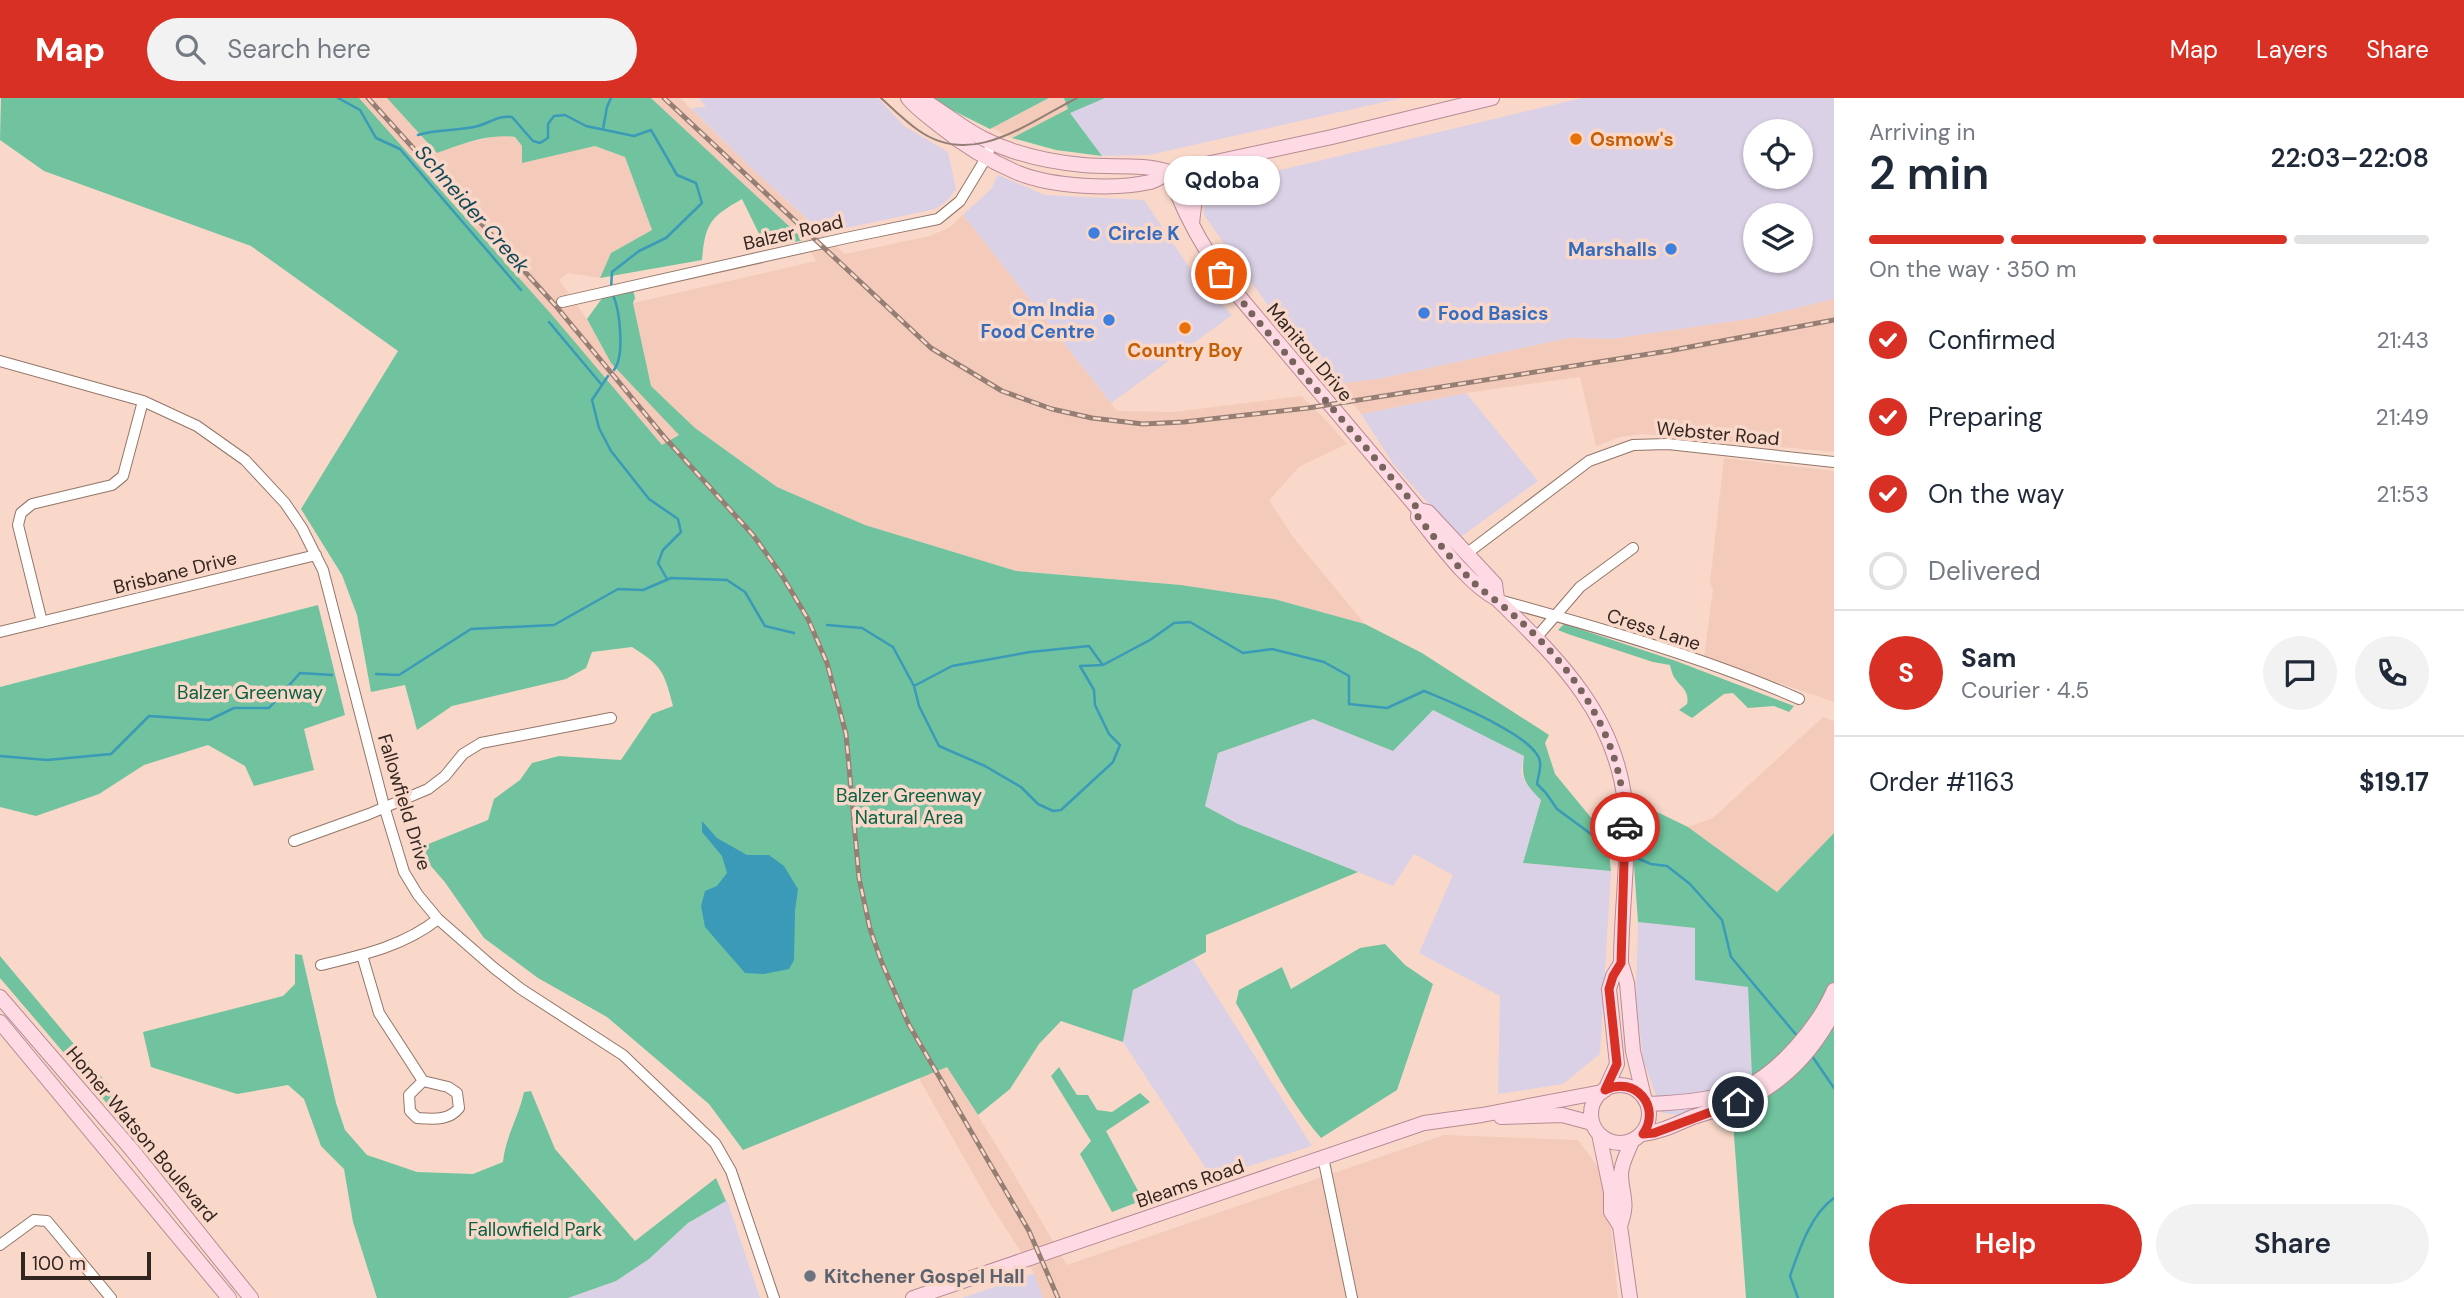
<!DOCTYPE html>
<html lang="en">
<head>
<meta charset="utf-8">
<style>
  :root { --surface:#fff; --page:#f2f2f3; --text:#1f2937; --muted:#747a83; --line:#e0e1e3; --accent:#d93025 }
  body { margin:0; font-family:"DM Sans",sans-serif; background:var(--page); color:var(--text); height:100vh; display:flex; flex-direction:column; font-size:26px; white-space:nowrap }
  * { box-sizing:border-box; margin:0 }
  p { font-size:23px; color:var(--muted) }
  .icon { flex:none; width:38px; height:38px; fill:none; stroke:currentColor; stroke-width:2; stroke-linecap:round; stroke-linejoin:round }
  .map { position:relative; flex:1; overflow:hidden }
  .side { display:flex; flex-direction:column; background:var(--surface); width:630px }
  .side>* { flex:none }
  .buttons { position:absolute; left:1743px; top:21px; display:grid; gap:14px }
  .buttons a { display:grid; place-items:center; width:70px; height:70px; border-radius:50%; background:var(--surface); box-shadow:0 2px 5px #0004; font-size:35px }
  .scale { position:absolute; left:21px; bottom:18px; width:130px; box-sizing:border-box; padding-left:7px; border:4px solid #332621; border-top:0; font-size:19px; line-height:24px; white-space:nowrap; color:#332621; -webkit-text-stroke:5px #f9d8c9; paint-order:stroke }
  .pin { position:absolute; display:grid; place-items:center; width:60px; height:60px; color:#fff; margin:-30px; border:4px solid #fff; border-radius:50%; box-shadow:0 2px 7px #0007 }
  .courier { position:absolute; display:grid; place-items:center; width:70px; height:70px; margin:-35px; border:5px solid #d93025; border-radius:50%; background:#fff; color:#222; box-shadow:0 2px 9px #0007 }
  .bubble { position:absolute; height:49px; border-radius:24px; background:var(--surface); box-shadow:0 2px 5px #0004; font-size:23px; font-weight:600; line-height:49px; text-align:center }
  .overview em { font-style:normal; font-weight:600 }
  .overview div { display:flex; flex-direction:column-reverse }
  .overview { display:flex; align-items:center; justify-content:space-between; height:119px; padding:0 35px }
  h1 { font-size:46px; font-weight:600; line-height:52px }
  .bar { display:grid; grid-template-columns:repeat(4,1fr); gap:10px 7px; align-content:center; height:84px; padding:0 35px }
  .bar i { height:9px; border-radius:5px; background:var(--line) }
  .bar .current { background:var(--accent) }
  .bar p { grid-column:span 4 }
  .line { display:flex; align-items:center; gap:18px; padding:0 35px; border-top:2px solid var(--line) }
  .line div { flex:1 }
  .round { display:grid; place-items:center; flex:none; width:74px; height:74px; border-radius:37px; background:var(--page) }
  ol { padding:0 35px; list-style:none }
  li { display:flex; align-items:center; gap:21px; height:77px }
  li p { margin-inline-start:auto }
  li .icon { padding:7px; border-radius:50%; background:var(--accent); color:#fff; stroke-width:4 }
  li:last-child { color:var(--muted) }
  li i { width:38px; height:38px; border:4px solid var(--line); border-radius:50% }
  .button { display:flex; gap:14px; margin-top:auto; padding:14px 35px }
  .button a { flex:1; height:80px; border-radius:42px; background:var(--accent); color:#fff; font-size:28px; font-weight:600; line-height:80px; text-align:center }
  .button a+a { background:var(--page); color:var(--text) }
  header { display:flex; align-items:center; gap:42px; box-sizing:border-box; height:98px; padding:0 35px; background:var(--accent); color:#fff }
  header strong { font-size:33px }
  nav { display:flex; gap:38px; margin-inline-start:auto; font-size:24px }
  .search { width:490px; height:63px; background:var(--page); display:flex; align-items:center; gap:18px; box-sizing:border-box; padding:0 24px; border-radius:38px; color:var(--muted); font-size:26px }
  main { display:flex; flex:1; min-height:0 }
  .map>svg:first-child { display:block }
  .commercial { fill:#dad1e6; fill-rule:evenodd }
  .built { fill:#f4cbba }
  .green { fill:#70c39e }
  .water { fill:#3b9ab7 }
  .lines { fill:none; stroke-linecap:round; stroke-linejoin:round }
  .stream { stroke:#3b9ab7; stroke-width:2.5 }
  .minor-casing { stroke:#937669; stroke-width:12 }
  .major-casing { stroke:#b78b94; stroke-width:16 }
  .minor { stroke:#fff; stroke-width:10 }
  .major { stroke:#fedae4; stroke-width:14 }
  .tram { stroke:#957e74; stroke-width:2 }
  .rail-casing { stroke:#957e74; stroke-width:5 }
  .rail { stroke:#f9d8c9; stroke-width:2.5; stroke-dasharray:8; stroke-linecap:butt }
  .done { stroke:#78645c; stroke-width:7; stroke-dasharray:0 12.6 }
  .route { stroke:#d93025; stroke-width:9 }
  .food-dot { fill:#e8710a; stroke:#f9d8c9; stroke-width:2.5 }
  .shop-dot { fill:#3f7fe0; stroke:#f9d8c9; stroke-width:2.5 }
  .worship-dot { fill:#6b7280; stroke:#f9d8c9; stroke-width:2.5 }
  .labels { text-anchor:middle; stroke-width:7; stroke-linejoin:round; paint-order:stroke }
  .food-label { font-size:19px; font-weight:bold; fill:#c56008; stroke:#f9d8c9; text-anchor:start }
  .street-label { font-size:19px; fill:#332621; stroke:#f9d8c9 }
  .shop-label { font-size:19px; font-weight:bold; fill:#366cbe; stroke:#f9d8c9; text-anchor:start }
  .park-label { font-size:19px; fill:#0a6245; stroke:#f9d8c9 }
  .worship-label { font-size:19px; font-weight:bold; fill:#5b616d; stroke:#f9d8c9; text-anchor:start }
  .water-label { font-size:21px; font-style:italic; fill:#124858; stroke:#f9d8c9 }
</style>
</head>
<body>
<header>
<strong>Map</strong>
<div class="search"><svg class="icon" aria-label="search" viewBox="0 0 24 24"><circle cx="10" cy="10" r="6"/><path d="M15 15l6 6"/></svg>Search here</div>
<nav><a>Map</a><a>Layers</a><a>Share</a></nav>
</header>
<main>
<div class="map">
<svg width="1834" height="1200" viewBox="0 0 1834 1200">
  <rect width="100%" height="100%" fill="#f9d8c9"/>
  <path class="commercial" d="M 699,0 L 878,0 L 904,28 L 948,54 L 956,91 L 947,103 L 935,111 L 823,135 L 753,72 L 691,10 L 706,9 Z
    M 1105,0 L 1402,0 L 1149,57 L 1102,58 L 1069,15 Z
    M 1582,0 L 1834,0 L 1834,201 L 1756,220 L 1613,241 L 1569,240 L 1379,281 L 1337,286 L 1276,219 L 1204,117 L 1203,98 L 1213,88 ZM 1755,33 L 1801,33 L 1801,79 L 1755,79 ZM 1755,117 L 1801,117 L 1801,163 L 1755,163 Z
    M 998,77 L 1045,97 L 1144,102 L 1197,181 L 1232,217 L 1111,305 L 963,117 L 991,91 Z
    M 1466,295 L 1538,383 L 1459,440 L 1394,367 L 1361,316 Z
    M 1432,611 L 1524,658 L 1521,674 L 1525,684 L 1541,702 L 1523,765 L 1611,773 L 1600,956 L 1563,986 L 1498,996 L 1500,898 L 1419,855 L 1453,777 L 1414,756 L 1393,788 L 1238,726 L 1202,706 L 1218,655 L 1313,621 L 1393,653 Z
    M 1638,824 L 1695,830 L 1748,888 L 1754,1025 L 1733,1024 L 1662,1015 L 1643,961 L 1636,901 Z
    M 1193,861 L 1312,1048 L 1212,1080 L 1123,944 L 1133,892 Z
    M 727,1102 L 760,1200 L 568,1200 L 616,1183 L 649,1161 L 688,1125 Z
    M 1035,1175 L 1043,1200 L 962,1200 Z"/>
  <path class="built" d="M 359,0 L 387,0 L 437,55 L 462,46 L 502,37 L 515,39 L 522,48 L 522,64 L 595,48 L 625,59 L 652,132 L 611,155 L 600,180 L 568,175 L 559,182 L 587,221 L 611,265 L 697,355 L 912,912 L 1008,1066 L 1067,1167 L 1444,1037 L 1578,1042 L 1606,1080 L 1618,1200 L 1043,1200 L 1034,1175 L 989,1104 L 895,938 L 631,313 L 552,217 Z
    M 651,0 L 680,0 L 753,72 L 845,156 L 930,138 L 950,129 L 963,117 L 1117,313 L 1174,314 L 1301,298 L 1326,322 L 1347,346 L 1300,368 L 1269,402 L 1293,439 L 1365,526 L 1274,501 L 1181,487 L 1016,473 L 865,427 L 777,389 L 695,330 L 651,288 L 644,267 L 633,205 L 816,163 L 804,142 Z
    M 1050,0 L 1092,0 L 1012,40 L 992,30 Z
    M 1834,201 L 1834,354 L 1643,336 L 1620,339 L 1596,348 L 1580,279 L 1466,295 L 1361,316 L 1337,286 L 1379,281 L 1569,240 L 1613,241 L 1756,220 Z
    M 1724,360 L 1834,373 L 1834,604 L 1704,559 L 1713,491 L 1710,485 Z
    M 1823,619 L 1834,623 L 1834,735 L 1777,794 L 1688,729 L 1713,720 Z"/>
  <path class="green" d="M 1,0 L 359,0 L 552,217 L 662,347 L 679,337 L 611,265 L 587,221 L 603,199 L 633,191 L 635,200 L 633,205 L 651,288 L 695,330 L 777,389 L 865,427 L 1016,473 L 1181,487 L 1274,501 L 1365,526 L 1422,555 L 1549,637 L 1545,645 L 1555,676 L 1607,739 L 1611,773 L 1523,765 L 1541,702 C 1525,685 1521,682 1524,658 L 1433,612 L 1393,653 L 1313,621 L 1218,655 L 1205,708 L 1238,726 L 1358,774 L 1206,837 L 1206,854 L 1133,892 L 1123,944 L 1061,923 L 1039,946 L 1010,991 L 978,1017 L 947,969 L 743,1052 L 709,1006 L 607,919 L 538,880 L 484,840 L 444,783 L 416,751 L 488,722 L 494,701 L 520,682 L 532,665 L 559,658 L 621,662 L 652,616 L 673,608 C 664,573 662,568 632,549 L 592,554 L 586,570 L 566,581 L 452,608 L 417,632 L 405,587 L 371,594 L 357,517 L 342,477 L 301,411 L 398,253 L 251,148 L 44,73 L 0,42 Z
    M 387,0 L 651,0 L 804,142 L 766,150 L 742,101 C 710,119 705,126 702,162 L 600,180 L 611,155 L 652,132 L 625,59 L 595,48 L 522,65 L 522,48 L 515,39 C 489,35 461,46 437,55 Z
    M 934,0 L 1049,0 L 990,31 L 948,10 Z
    M 1064,0 L 1105,0 L 1070,15 L 1102,58 L 1056,52 L 1012,40 L 1068,11 Z
    M 318,507 L 345,617 L 304,631 L 314,672 L 254,688 L 245,668 L 208,647 L 144,667 L 99,696 L 36,718 L 0,709 L 0,589 Z
    M 1564,526 L 1676,563 L 1794,608 L 1789,614 L 1774,608 L 1748,610 L 1733,595 L 1724,596 L 1692,620 L 1679,612 L 1687,606 C 1690,592 1680,589 1674,579 C 1673,578 1670,568 1670,567 L 1653,564 L 1568,536 L 1558,532 Z
    M 1651,711 L 1688,729 L 1777,794 L 1834,735 L 1834,1200 L 1746,1200 L 1733,1024 L 1754,1024 L 1748,889 L 1695,882 L 1695,830 L 1638,824 L 1634,768 L 1636,722 Z
    M 1385,846 L 1405,867 L 1433,886 L 1397,992 L 1321,1040 C 1286,1000 1263,950 1236,905 L 1239,892 L 1282,869 L 1291,891 L 1360,850 Z
    M 295,856 L 302,857 L 336,1005 L 345,1032 L 367,1057 L 417,1074 L 473,1076 L 503,1064 C 505,1040 519,1018 524,994 L 531,993 L 555,1051 L 635,1143 L 716,1080 L 726,1103 L 688,1125 L 649,1161 L 616,1183 L 568,1200 L 377,1200 L 353,1124 L 344,1071 L 321,1048 L 304,1001 L 288,987 L 237,996 L 151,969 L 143,934 L 283,898 L 295,886 Z
    M 0,858 L 126,1008 L 116,1016 L 0,880 Z
    M 1059,969 L 1077,997 L 1088,997 L 1097,1012 L 1112,1014 L 1140,995 L 1150,1004 L 1106,1033 L 1143,1102 L 1112,1114 L 1080,1056 L 1091,1043 L 1051,978 Z"/>
  <path class="water" d="M 702,723 L 717,740 L 747,757 L 769,757 L 784,768 L 798,791 L 795,813 L 794,862 L 789,871 L 764,876 L 745,875 L 705,829 L 701,808 L 705,793 L 717,788 L 727,775 L 722,758 L 702,734 Z"/>
  <g class="lines">
    <path class="stream" d="M 338,0 L 360,12 L 376,40 L 400,51 L 521,192
      M 603,31 L 607,9 L 611,0
      M 418,37 C 436,31 455,33 474,29 C 489,26 497,17 512,19 L 533,43 L 540,45 L 548,40 L 548,26 L 554,18 L 565,17 L 586,28 L 634,38 L 651,32 L 677,77 L 696,85 L 702,105 L 666,140 L 639,153 L 612,174 L 611,191
      M 613,197 C 620,213 625,258 614,272
      M 549,224 L 601,286
      M 608,278 L 592,302 L 599,330 L 611,353 L 649,401 L 678,421 L 681,434 L 663,452 L 658,465 L 667,481
      M 827,527 L 862,530 L 893,549 L 914,588 L 919,608 L 939,648 L 985,668 L 1021,689 L 1038,706 L 1053,713 L 1061,712 L 1113,664 L 1120,647 L 1109,636 L 1095,607 L 1094,592 L 1080,568 L 1103,567 L 1150,542 L 1174,525 L 1190,524 L 1243,555 L 1272,551 L 1324,564 L 1349,578 L 1349,606 L 1387,610 L 1424,593 C 1448,603 1537,638 1540,664 C 1541,671 1538,679 1537,686 L 1546,695 L 1557,711 L 1614,753 L 1622,755
      M 376,576 L 399,577 L 471,531 L 554,527 L 618,491 L 643,492 L 671,480 L 727,482 L 745,494 L 765,528 L 794,535
      M 914,588 L 952,568 L 1030,554 L 1089,548 L 1102,566
      M 0,658 L 47,662 L 111,656 L 149,618 L 209,622 L 234,610 L 269,610 L 300,575 L 332,577
      M 1632,758 L 1651,766 L 1667,768 L 1690,786 L 1722,822 L 1731,859 L 1798,939
      M 1812,958 L 1834,990
      M 1798,1200 L 1790,1178 C 1799,1152 1811,1116 1834,1100"/>
    <defs>
      <path id="minor" d="M 562,204 L 846,140 L 938,121 L 960,103 L 986,60 L 992,44
        M 0,263 L 143,303 L 197,328 L 245,362 L 285,405 L 302,430 L 323,472 L 384,708 L 404,774 L 418,797 L 438,821 L 494,870 L 521,891 L 623,957 L 715,1045 L 731,1073 L 774,1200
        M 1466,456 L 1589,363 L 1633,347 L 1668,346 L 1834,364
        M 1499,502 C 1597,529 1706,560 1799,601
        M 42,524 L 18,427 L 21,415 L 32,406 L 112,387 L 123,378 L 143,303
        M 0,534 L 316,457
        M 1536,540 L 1580,489 L 1633,450
        M 294,743 L 369,716 L 428,691 L 445,678 L 463,656 L 481,645 L 611,620
        M 362,857 L 379,915 L 423,983 L 448,989 L 457,995 L 459,1010 C 449,1023 433,1021 417,1020 L 410,1013 L 409,997 L 423,983
        M 321,867 C 363,857 404,848 438,821
        M 1323,1059 L 1352,1200
        M 0,1147 L 34,1122 L 47,1123 L 111,1200"/>
      <path id="major" d="M 908,0 C 917,11 929,19 940,28 C 963,47 990,63 1018,75 C 1053,89 1114,92 1150,84 C 1157,82 1163,78 1169,74 L 1332,39 L 1492,0
        M 920,0 C 942,13 962,30 984,41 C 1014,56 1050,64 1083,67 C 1113,70 1142,65 1169,74
        M 1169,74 C 1184,117 1205,154 1232,190 L 1419,412 L 1428,414 L 1495,486 L 1497,501
        M 1192,126 C 1194,102 1197,84 1214,65
        M 1419,412 L 1418,419 C 1440,446 1467,485 1497,501 C 1558,561 1615,615 1625,705 C 1630,757 1621,812 1621,865 L 1627,885 L 1633,953 L 1644,999
        M 0,899 L 132,1052 L 251,1200
        M 0,924 L 229,1200
        M1591 1016a29 29 0 1 1 58 0a29 29 0 1 1-58 0Z
        M 1605,992 L 1617,966 L 1609,891 L 1613,878 L 1621,865
        M 1648,1006 C 1677,1005 1717,1002 1744,990 C 1779,975 1819,927 1834,892
        M 1501,1019 L 1562,1017 L 1592,1025
        M 1599,1036 L 1611,1094 L 1611,1114 L 1620,1128 L 1630,1200
        M 1643,1036 C 1661,1034 1676,1026 1693,1019 C 1715,1012 1739,1006 1759,995 C 1792,976 1817,946 1834,913
        M 1620,1128 C 1629,1102 1622,1101 1621,1077 C 1621,1065 1628,1054 1632,1043
        M 913,1200 L 1424,1025 L 1482,1017 L 1602,994"/>
    </defs>
    <use href="#minor" class="minor-casing"/>
    <use href="#major" class="major-casing"/>
    <use href="#minor" class="minor"/>
    <use href="#major" class="major"/>
    <path class="tram" d="M 881,0 C 893,11 905,23 918,32 C 972,71 1027,25 1077,0"/>
    <defs>
      <path id="rail" d="M 368,0 L 555,207 L 666,341 L 753,437 L 781,476 L 808,521 L 827,565 L 846,636 L 859,780 L 870,831 L 882,865 L 909,927 L 1029,1133 L 1058,1200
        M 664,0 L 931,250 L 1002,293 L 1052,311 L 1092,320 L 1143,326 L 1184,324 L 1308,310 L 1668,253 L 1834,222"/>
    </defs>
    <use href="#rail" class="rail-casing"/>
    <use href="#rail" class="rail"/>
  </g>
  <g class="lines">
    <path class="done" d="M 1221,176 L 1252,216 L 1419,412 L 1418,419 C 1437,442 1463,478 1486,495 C 1561,551 1625,631 1625,729"/>
    <path class="route" d="M 1625,729 L 1621,865 L 1613,878 L 1609,891 L 1617,966 L 1605,992 C 1635,977 1662,1009 1643,1036 L 1654,1035 L 1738,1004"/>
  </g>
  <g class="food-dot">
    <circle cx="1576" cy="41" r="7"/>
    <circle cx="1185" cy="230" r="7"/>
  </g>
  <g class="shop-dot">
    <circle cx="1094" cy="135" r="7"/>
    <circle cx="1671" cy="151" r="7"/>
    <circle cx="1424" cy="215" r="7"/>
    <circle cx="1109" cy="222" r="7"/>
  </g>
  <circle class="worship-dot" cx="810" cy="1178" r="7"/>
  <g class="labels">
    <g class="food-label">
      <text x="1590" y="48">Osmow's</text>
      <text x="1185" y="259" text-anchor="middle">Country Boy</text>
    </g>
    <g class="street-label">
      <text transform="translate(793 134) rotate(-13)" y="7">Balzer Road</text>
      <text transform="translate(1310 254) rotate(50)" y="7">Manitou Drive</text>
      <text transform="translate(1718 335) rotate(5)" y="7">Webster Road</text>
      <text transform="translate(175 474) rotate(-14)" y="7">Brisbane Drive</text>
      <text transform="translate(1654 531) rotate(18)" y="7">Cress Lane</text>
      <text transform="translate(405 704) rotate(73)" y="7">Fallowfield Drive</text>
      <text transform="translate(142 1036) rotate(50)" y="7">Homer Watson Boulevard</text>
      <text transform="translate(1190 1085) rotate(-19)" y="7">Bleams Road</text>
    </g>
    <g class="shop-label">
      <text x="1108" y="142">Circle K</text>
      <text x="1657" y="158" text-anchor="end">Marshalls</text>
      <text x="1095" y="218" text-anchor="end">Om India<tspan x="1095" dy="22">Food Centre</tspan></text>
      <text x="1438" y="222">Food Basics</text>
    </g>
    <g class="park-label">
      <text x="250" y="601">Balzer Greenway</text>
      <text x="909" y="704">Balzer Greenway<tspan x="909" dy="22">Natural Area</tspan></text>
      <text x="535" y="1138">Fallowfield Park</text>
    </g>
    <g class="worship-label">
      <text x="824" y="1185">Kitchener Gospel Hall</text>
    </g>
    <g class="water-label">
      <text transform="translate(472 111) rotate(49)" y="7">Schneider Creek</text>
    </g>
  </g>
</svg>
<div class="buttons">
<a><svg class="icon" aria-label="locate" viewBox="0 0 24 24"><circle cx="12" cy="12" r="6"/><path d="M12 2v4M12 18v4M2 12h4M18 12h4"/></svg></a>
<a><svg class="icon" aria-label="layers" viewBox="0 0 24 24"><path d="M12 4l9 5-9 5-9-5zM3 14l9 5 9-5"/></svg></a>
</div>
<div class="scale">100 m</div>
<div class="pin" style="left:1221px;top:176px;background:#ea580c"><svg class="icon" aria-label="bag" viewBox="0 0 24 24"><path d="M5 8h14l-1 12H6zM9 8a3 3 0 0 1 6 0"/></svg></div>
<div class="pin" style="left:1738px;top:1004px;background:#1f2937"><svg class="icon" aria-label="home" viewBox="0 0 24 24"><path d="M3 11l9-7 9 7M6 9v11h12V9"/></svg></div>
<div class="courier" style="left:1625px;top:729px"><svg class="icon" aria-label="car" viewBox="0 0 24 24"><path d="M5 17H2v-5l4-1 3-4h7l3 4 3 1v5h-3M9 17h6M6 11h13"/><circle cx="7" cy="17" r="2"/><circle cx="17" cy="17" r="2"/></svg></div>
<div class="bubble" style="left:1164px;top:58px;width:116px">Qdoba</div>
</div>
<section class="side">
<div class="overview"><div><h1>2 min</h1><p>Arriving in</p></div><em>22:03–22:08</em></div>
<div class="bar"><i class="current"></i><i class="current"></i><i class="current"></i><i></i><p>On the way · 350 m</p></div>
<ol>
<li><svg class="icon" aria-label="check" viewBox="0 0 24 24"><path d="M5 12l5 5 9-10"/></svg>Confirmed<p>21:43</p></li>
<li><svg class="icon" aria-label="check" viewBox="0 0 24 24"><path d="M5 12l5 5 9-10"/></svg>Preparing<p>21:49</p></li>
<li><svg class="icon" aria-label="check" viewBox="0 0 24 24"><path d="M5 12l5 5 9-10"/></svg>On the way<p>21:53</p></li>
<li><i></i>Delivered</li>
</ol>
<div class="line" style="height:126px"><b class="round" style="background:var(--accent);color:#fff">S</b><div><b>Sam</b><p>Courier · 4.5</p></div><a class="round"><svg class="icon" aria-label="chat" viewBox="0 0 24 24"><path d="M4 5h16v11H9l-5 4z"/></svg></a><a class="round"><svg class="icon" aria-label="phone" viewBox="0 0 24 24"><path d="M5 4h4l2 5-3 2q2 4 5 5l2-3 5 2v4C11 20 4 13 5 4z"/></svg></a></div>
<div class="line" style="height:91px"><div>Order #1163</div><b>$19.17</b></div>
<div class="button"><a>Help</a><a>Share</a></div>
</section>
</main>
</body>
</html>
